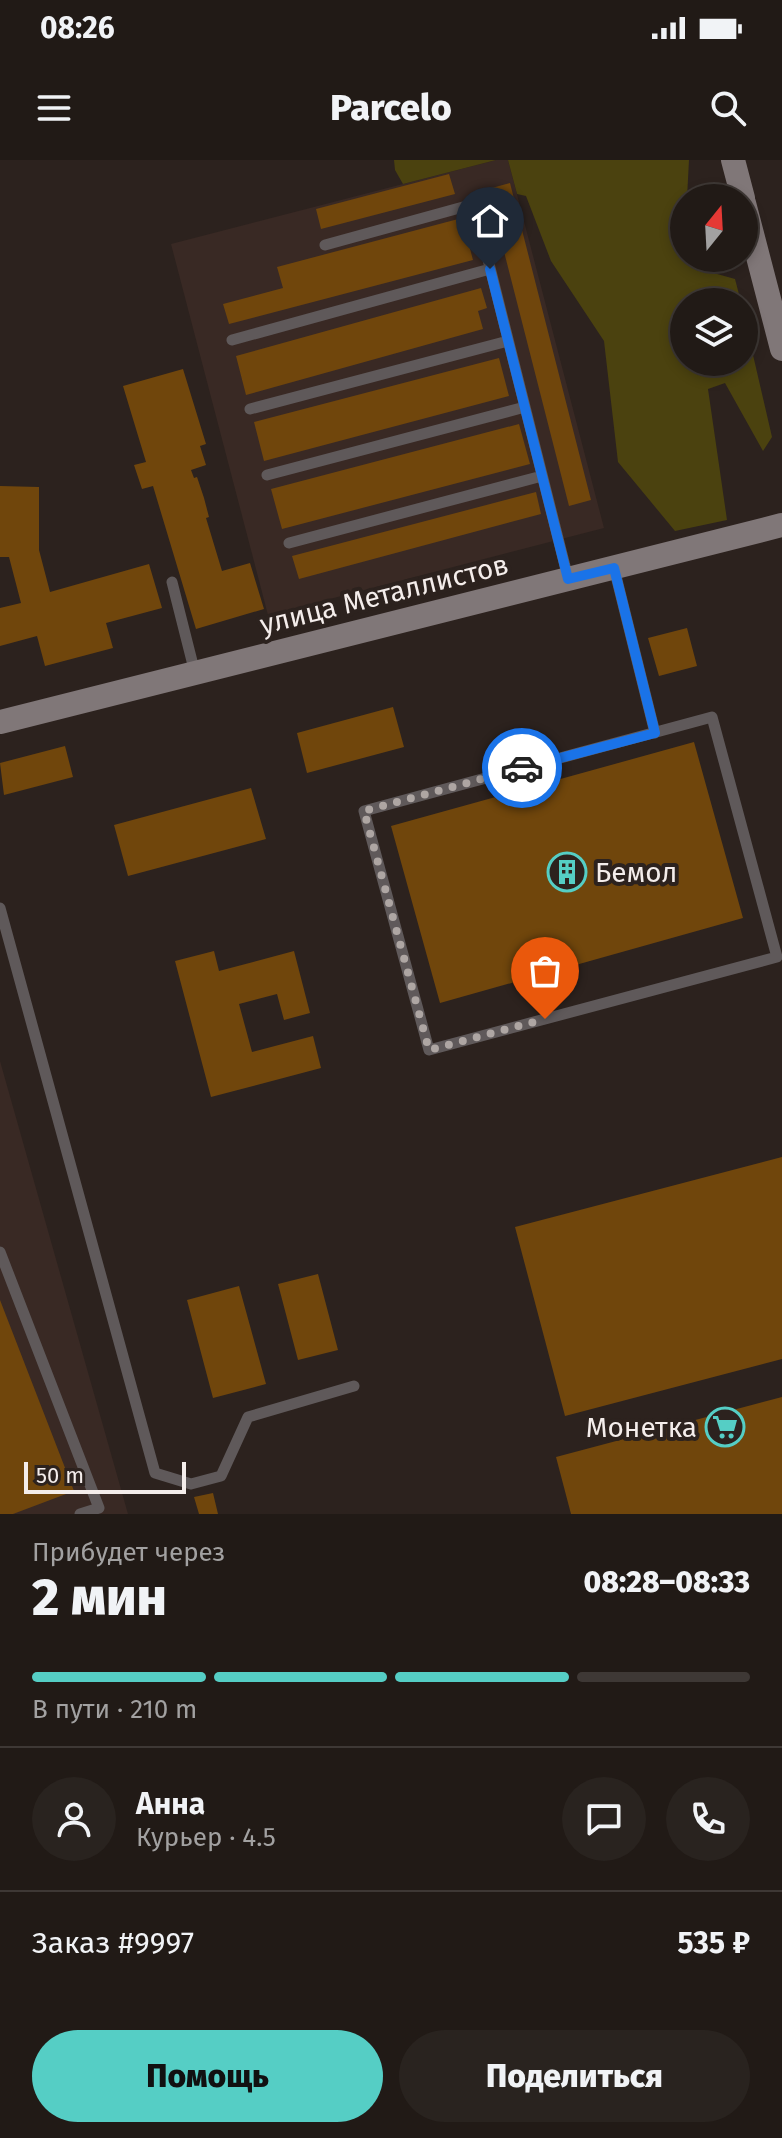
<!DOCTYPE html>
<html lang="ru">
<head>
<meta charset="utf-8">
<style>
  :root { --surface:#211a16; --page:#29231f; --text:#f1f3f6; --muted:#a2a1a1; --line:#3e3835; --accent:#55cec5 }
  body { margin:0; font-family:"Fira Sans",sans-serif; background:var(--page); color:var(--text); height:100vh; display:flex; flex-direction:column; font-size:30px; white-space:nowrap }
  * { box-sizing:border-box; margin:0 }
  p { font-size:26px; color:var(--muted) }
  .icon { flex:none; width:44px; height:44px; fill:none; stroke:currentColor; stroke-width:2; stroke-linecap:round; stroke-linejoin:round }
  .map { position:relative; height:1354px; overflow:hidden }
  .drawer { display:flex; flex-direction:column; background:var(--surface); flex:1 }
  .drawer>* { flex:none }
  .needle { width:52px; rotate:18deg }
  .controls { position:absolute; left:670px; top:24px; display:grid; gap:16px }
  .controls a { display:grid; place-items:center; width:88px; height:88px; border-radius:50%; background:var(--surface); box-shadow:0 4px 12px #0003,0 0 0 2px var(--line); font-size:40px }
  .scale { position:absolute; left:24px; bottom:20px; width:162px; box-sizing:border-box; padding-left:8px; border:4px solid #f4edeb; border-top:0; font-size:22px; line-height:28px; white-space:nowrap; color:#f4edeb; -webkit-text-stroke:6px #2c221e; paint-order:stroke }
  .pin { position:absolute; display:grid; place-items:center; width:68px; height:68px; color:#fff; margin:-82px -34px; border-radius:50% 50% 50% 0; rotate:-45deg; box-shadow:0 0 8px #0007 }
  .pin .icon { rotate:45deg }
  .courier { position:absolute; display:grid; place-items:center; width:80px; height:80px; margin:-40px; border:6px solid #1a73e8; border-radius:50%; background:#fff; color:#222; box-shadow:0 2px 10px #0007 }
  .overview em { font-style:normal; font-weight:800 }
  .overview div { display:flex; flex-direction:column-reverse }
  .overview { display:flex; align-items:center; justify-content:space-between; height:136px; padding:0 32px }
  h1 { font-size:52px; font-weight:800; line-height:60px }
  .bar { display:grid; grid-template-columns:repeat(4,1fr); gap:12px 8px; align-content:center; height:96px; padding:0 32px }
  .bar i { height:10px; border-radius:6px; background:var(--line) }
  .bar .on { background:var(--accent) }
  .bar p { grid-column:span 4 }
  .line { display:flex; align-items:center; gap:20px; padding:0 32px; border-top:2px solid var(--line) }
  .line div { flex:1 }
  .round { display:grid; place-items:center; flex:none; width:84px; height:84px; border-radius:42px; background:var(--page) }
  .action { display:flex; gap:16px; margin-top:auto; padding:16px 32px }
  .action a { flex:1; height:92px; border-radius:48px; background:var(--accent); color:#111; font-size:32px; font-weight:800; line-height:92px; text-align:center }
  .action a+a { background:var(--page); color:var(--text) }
  .status { display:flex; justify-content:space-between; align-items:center; height:56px; padding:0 40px; background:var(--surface); direction:ltr }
  .status svg { height:22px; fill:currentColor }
  header { display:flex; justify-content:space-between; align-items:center; height:104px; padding:0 32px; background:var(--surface); font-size:36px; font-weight:800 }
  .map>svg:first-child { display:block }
  .built { fill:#392924 }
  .green { fill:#4b420f }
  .building { fill:#70460c }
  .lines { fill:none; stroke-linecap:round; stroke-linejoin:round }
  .lane { stroke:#5f595a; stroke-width:11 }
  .secondary { stroke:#807778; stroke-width:24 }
  .done { stroke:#aea6a3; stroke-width:8; stroke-dasharray:0 14.4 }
  .route { stroke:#1a73e8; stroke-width:10 }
  .labels { text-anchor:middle; stroke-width:8; stroke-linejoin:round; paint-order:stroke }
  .street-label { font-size:28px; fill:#f4edeb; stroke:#2c221e }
  .poi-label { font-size:28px; fill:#f4edeb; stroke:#2c221e; text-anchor:start }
</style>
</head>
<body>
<div class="status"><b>08:26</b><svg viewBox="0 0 49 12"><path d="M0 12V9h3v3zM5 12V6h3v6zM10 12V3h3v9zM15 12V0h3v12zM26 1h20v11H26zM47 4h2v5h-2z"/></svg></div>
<header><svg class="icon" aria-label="menu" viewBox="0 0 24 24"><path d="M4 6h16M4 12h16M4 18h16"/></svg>Parcelo<svg class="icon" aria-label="search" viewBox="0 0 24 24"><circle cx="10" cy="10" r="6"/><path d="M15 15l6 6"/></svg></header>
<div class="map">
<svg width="782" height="1354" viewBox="0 0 782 1354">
  <rect width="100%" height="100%" fill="#2c221e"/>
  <path class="built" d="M 496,0 L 508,0 L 604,368 L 268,455 L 171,84 Z
    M 0,901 L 128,1354 L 0,1354 Z"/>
  <path class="green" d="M 394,0 L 496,0 L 403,24 L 395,10 Z
    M 508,0 L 689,0 L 687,38 L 684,38 L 684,98 L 695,98 L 710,112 L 735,119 L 741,142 L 684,142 L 684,202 L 744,202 L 744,156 L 772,277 L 763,291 L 725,223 L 708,229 L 727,360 L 675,371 L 618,302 L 604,181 L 551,101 L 526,36 L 517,34 Z"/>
  <path class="building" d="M 449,14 L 455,34 L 321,69 L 316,49 Z
    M 510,23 L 591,340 L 569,346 L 488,29 Z
    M 462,58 L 473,100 L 229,164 L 223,144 L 283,128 L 277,107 Z
    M 481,128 L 487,148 L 478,151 L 483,169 L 246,235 L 236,196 Z
    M 499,198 L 509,236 L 264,301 L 254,262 Z
    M 183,209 L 206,284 L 200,286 L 206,305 L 191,310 L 194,318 L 197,317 L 204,338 L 209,357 L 206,358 L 222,411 L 250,403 L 264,449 L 196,469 L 153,326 L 142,329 L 134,305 L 146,302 L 123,226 Z
    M 519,264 L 530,304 L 282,369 L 271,329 Z
    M 0,326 L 39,327 L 39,390 L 50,432 L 149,404 L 162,448 L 106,463 L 113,488 L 45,506 L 37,476 L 0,486 L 0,448 L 21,443 L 9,397 L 0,397 Z
    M 536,332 L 541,354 L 299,419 L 292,396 Z
    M 687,468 L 697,506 L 659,516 L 648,478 Z
    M 393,547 L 404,587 L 307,613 L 297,573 Z
    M 694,582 L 743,758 L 440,843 L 391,666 Z
    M 65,586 L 73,617 L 4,635 L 0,603 Z
    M 251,628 L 266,679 L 128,716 L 114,665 Z
    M 214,791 L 219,811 L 294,791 L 310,853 L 284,860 L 277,834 L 239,844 L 252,892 L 313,876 L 321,908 L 211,937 L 175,801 Z
    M 782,997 L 782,1199 L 565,1256 L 515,1067 Z
    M 318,1114 L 338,1190 L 298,1200 L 278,1124 Z
    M 239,1126 L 266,1224 L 213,1238 L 187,1140 Z
    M 0,1140 L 74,1331 L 13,1354 L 0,1354 Z
    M 782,1237 L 782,1354 L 571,1354 L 556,1297 Z
    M 213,1333 L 218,1354 L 199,1354 L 194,1337 Z"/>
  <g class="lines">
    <path class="lane" d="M 325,85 L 474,44 L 568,418
      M 232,180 L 490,109
      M 250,249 L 508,181
      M 267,315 L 525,247
      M 289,383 L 542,316
      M 614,408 L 655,573
      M 172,422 L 195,513
      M 712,557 L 777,797 L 429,890 L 364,651 Z
      M 0,748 L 155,1313 L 191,1324 L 221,1316 L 248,1257 L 354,1226
      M 0,1092 L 99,1348 L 80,1354"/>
    <path class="secondary" d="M 733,0 L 743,38
      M 744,43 L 782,189
      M 0,562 L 782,365"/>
  </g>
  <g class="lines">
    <path class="done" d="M 522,608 L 364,651 L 429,890 L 545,859"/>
    <path class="route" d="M 490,109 L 568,419 L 614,408 L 655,573 L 522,608"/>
  </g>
  <defs>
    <symbol id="building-ring" viewBox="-11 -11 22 22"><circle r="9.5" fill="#2c221e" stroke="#55cec5" stroke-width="1.5"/><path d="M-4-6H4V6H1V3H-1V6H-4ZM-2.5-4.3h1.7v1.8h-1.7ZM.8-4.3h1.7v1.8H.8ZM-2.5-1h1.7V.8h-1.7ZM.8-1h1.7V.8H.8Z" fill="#55cec5"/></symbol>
    <symbol id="supermarket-ring" viewBox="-11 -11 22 22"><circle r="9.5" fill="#2c221e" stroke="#55cec5" stroke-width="1.5"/><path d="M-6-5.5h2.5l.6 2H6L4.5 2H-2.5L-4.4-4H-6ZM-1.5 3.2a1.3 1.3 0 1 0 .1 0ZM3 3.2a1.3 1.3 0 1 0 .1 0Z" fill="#55cec5"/></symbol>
  </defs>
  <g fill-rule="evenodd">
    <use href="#building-ring" x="545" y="690" width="44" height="44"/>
    <use href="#supermarket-ring" x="703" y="1245" width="44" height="44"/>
  </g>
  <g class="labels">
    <g class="street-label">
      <text transform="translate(384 434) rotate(-14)" y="10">улица Металлистов</text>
    </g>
    <g class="poi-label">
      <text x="595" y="722">Бемол</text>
      <text x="697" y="1277" text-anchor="end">Монетка</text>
    </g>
  </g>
</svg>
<div class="controls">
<a><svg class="needle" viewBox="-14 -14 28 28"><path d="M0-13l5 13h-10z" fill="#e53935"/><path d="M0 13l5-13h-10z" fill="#a2a1a1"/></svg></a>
<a><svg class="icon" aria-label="layers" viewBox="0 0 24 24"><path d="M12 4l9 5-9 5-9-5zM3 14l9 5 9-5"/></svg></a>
</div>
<div class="scale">50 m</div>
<div class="pin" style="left:545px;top:859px;background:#ea580c"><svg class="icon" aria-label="bag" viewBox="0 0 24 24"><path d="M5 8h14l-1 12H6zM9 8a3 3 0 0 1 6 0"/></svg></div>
<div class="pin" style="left:490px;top:109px;background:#1f2937"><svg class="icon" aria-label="home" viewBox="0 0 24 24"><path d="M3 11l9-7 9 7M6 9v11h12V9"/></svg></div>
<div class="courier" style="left:522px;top:608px"><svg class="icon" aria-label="car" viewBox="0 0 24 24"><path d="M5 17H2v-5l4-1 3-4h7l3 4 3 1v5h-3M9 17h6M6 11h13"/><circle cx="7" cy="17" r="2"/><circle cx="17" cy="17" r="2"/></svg></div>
</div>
<section class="drawer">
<div class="overview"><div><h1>2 мин</h1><p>Прибудет через</p></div><em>08:28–08:33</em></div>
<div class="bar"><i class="on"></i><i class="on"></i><i class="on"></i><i></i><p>В пути · 210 m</p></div>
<div class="line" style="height:144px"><a class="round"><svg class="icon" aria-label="person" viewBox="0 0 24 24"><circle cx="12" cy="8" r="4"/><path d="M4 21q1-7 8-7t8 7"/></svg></a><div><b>Анна</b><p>Курьер · 4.5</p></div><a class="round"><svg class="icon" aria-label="chat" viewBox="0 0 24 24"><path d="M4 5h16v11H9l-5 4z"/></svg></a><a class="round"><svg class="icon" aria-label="phone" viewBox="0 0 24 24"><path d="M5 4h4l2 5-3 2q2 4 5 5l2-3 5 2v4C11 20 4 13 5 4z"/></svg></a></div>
<div class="line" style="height:104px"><div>Заказ #9997</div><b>535 ₽</b></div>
<div class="action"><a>Помощь</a><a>Поделиться</a></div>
</section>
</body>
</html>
